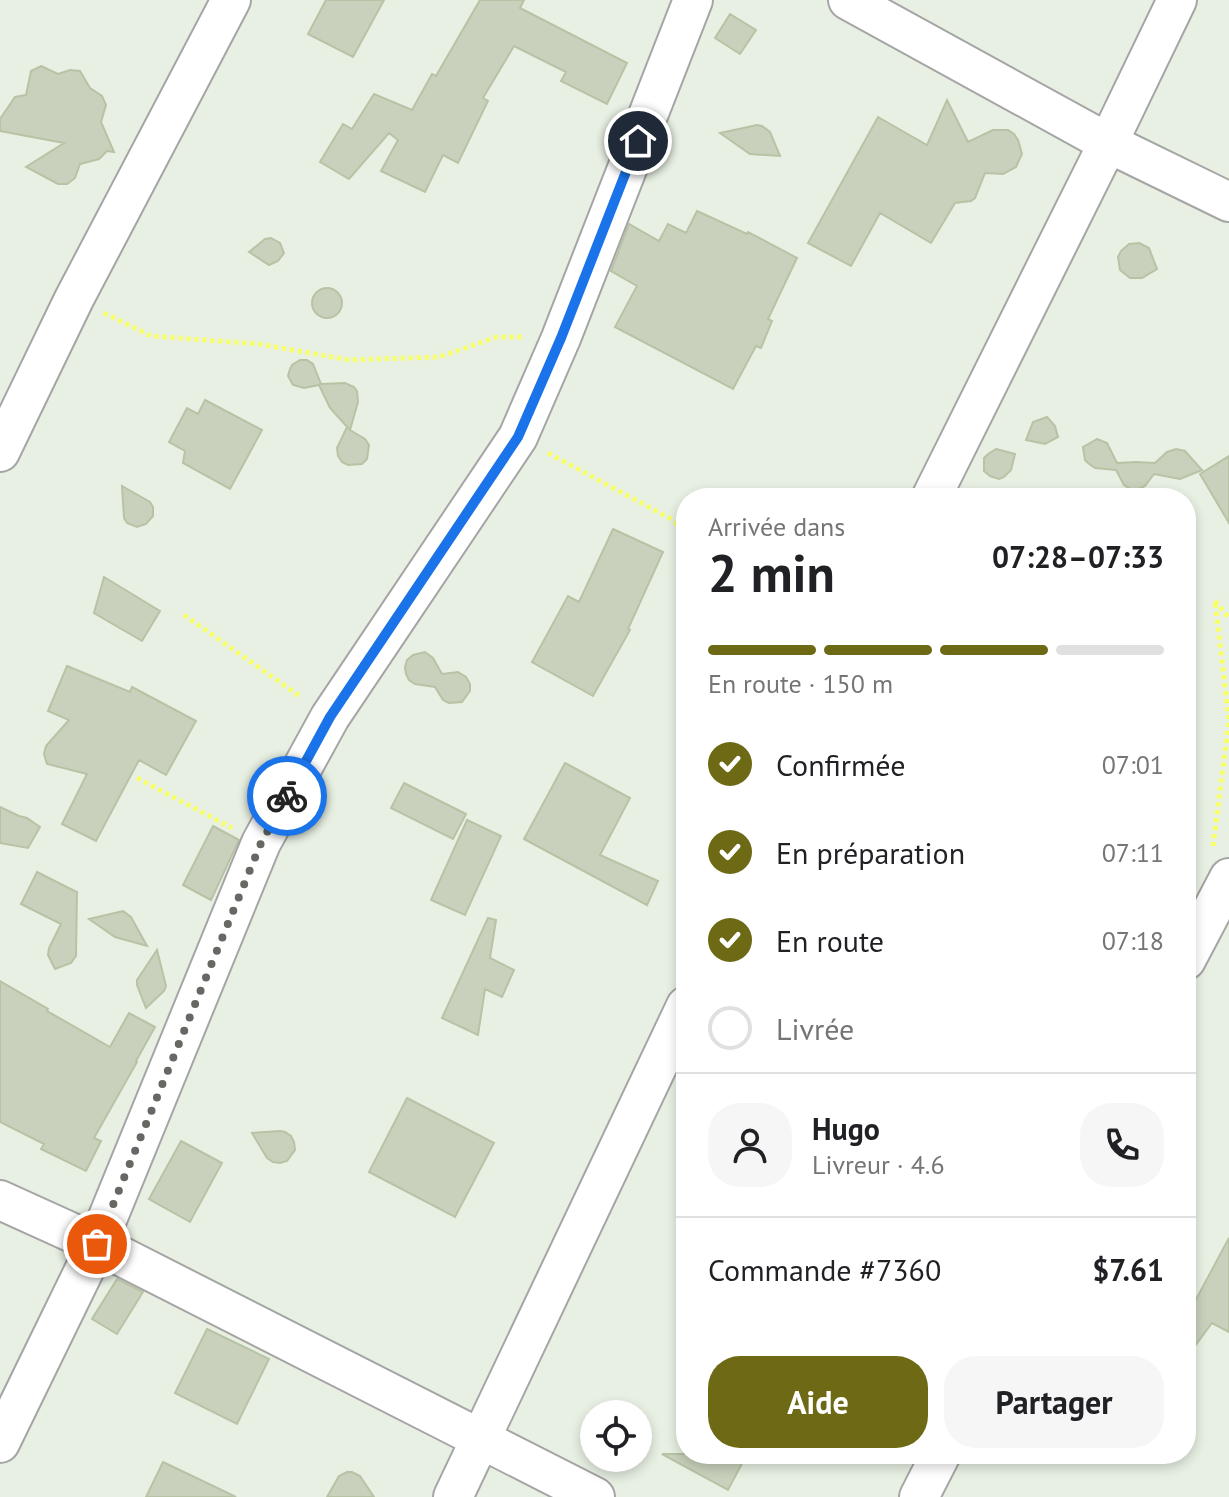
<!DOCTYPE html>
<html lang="fr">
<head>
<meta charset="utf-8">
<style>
  :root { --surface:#fff; --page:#f6f6f6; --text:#202124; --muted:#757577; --line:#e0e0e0; --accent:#6d6914 }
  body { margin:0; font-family:"PT Sans",sans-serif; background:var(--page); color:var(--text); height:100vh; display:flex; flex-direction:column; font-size:30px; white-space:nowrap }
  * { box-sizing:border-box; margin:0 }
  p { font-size:26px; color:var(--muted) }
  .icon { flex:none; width:44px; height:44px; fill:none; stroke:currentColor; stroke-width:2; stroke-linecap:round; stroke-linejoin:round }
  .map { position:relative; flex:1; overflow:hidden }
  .details { position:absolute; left:676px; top:488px; width:520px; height:976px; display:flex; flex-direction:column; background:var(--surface); border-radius:32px; box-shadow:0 4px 12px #0003 }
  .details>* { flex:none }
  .tools { position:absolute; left:580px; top:1400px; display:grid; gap:16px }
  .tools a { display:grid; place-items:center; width:72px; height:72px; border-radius:50%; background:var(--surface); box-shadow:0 4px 12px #0003; font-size:40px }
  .pin { position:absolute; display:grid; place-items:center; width:68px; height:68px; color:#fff; margin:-34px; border:4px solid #fff; border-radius:50%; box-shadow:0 2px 8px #0007 }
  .courier { position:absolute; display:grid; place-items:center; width:80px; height:80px; margin:-40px; border:6px solid #1a73e8; border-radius:50%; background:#fff; color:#222; box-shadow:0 2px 10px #0007 }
  .head em { font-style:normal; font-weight:700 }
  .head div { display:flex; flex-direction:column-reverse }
  .head { display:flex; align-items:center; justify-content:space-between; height:136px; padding:0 32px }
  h1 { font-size:52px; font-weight:700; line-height:60px }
  .bar { display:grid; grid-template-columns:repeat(4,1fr); gap:12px 8px; align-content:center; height:96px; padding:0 32px }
  .bar i { height:10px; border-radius:6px; background:var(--line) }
  .bar .on { background:var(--accent) }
  .bar p { grid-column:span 4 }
  .line { display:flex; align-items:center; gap:20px; padding:0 32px; border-top:2px solid var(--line) }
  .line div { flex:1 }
  .round { display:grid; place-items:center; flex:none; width:84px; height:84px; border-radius:32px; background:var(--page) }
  ol { padding:0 32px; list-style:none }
  li { display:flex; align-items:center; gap:24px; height:88px }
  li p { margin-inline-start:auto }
  li .icon { padding:8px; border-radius:50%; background:var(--accent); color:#fff; stroke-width:4 }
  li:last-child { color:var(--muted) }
  li i { width:44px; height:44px; border:4px solid var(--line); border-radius:50% }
  .primary-button { display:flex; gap:16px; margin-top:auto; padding:16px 32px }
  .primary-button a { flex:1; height:92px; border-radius:32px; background:var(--accent); color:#fff; font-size:32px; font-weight:700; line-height:92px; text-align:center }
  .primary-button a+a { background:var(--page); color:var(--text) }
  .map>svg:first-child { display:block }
  .building { fill:#c9d1bc; stroke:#b7c3a4; stroke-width:2 }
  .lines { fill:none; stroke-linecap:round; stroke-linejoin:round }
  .minor-casing { stroke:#a5a5a5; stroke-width:42 }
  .path { stroke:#f7ff65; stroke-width:5; stroke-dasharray:4 4; stroke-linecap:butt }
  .minor { stroke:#fff; stroke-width:38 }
  .done { stroke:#656863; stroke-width:8; stroke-dasharray:0 14.4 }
  .route { stroke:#1a73e8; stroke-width:10 }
</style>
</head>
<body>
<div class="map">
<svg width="1229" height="1497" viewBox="0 0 1229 1497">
  <rect width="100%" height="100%" fill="#e8f0e3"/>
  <path class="building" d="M 326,0 L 384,0 L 353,57 L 308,34 Z
    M 480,0 L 524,0 L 520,8 L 627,63 L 607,104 L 561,81 L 566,72 L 514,46 L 483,98 L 488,101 L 458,163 L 443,155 L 425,192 L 381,171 L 398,140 L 389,133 L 349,179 L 320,162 L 343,124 L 352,129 L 374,94 L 412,110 L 432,74 L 436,76 Z
    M 730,14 L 756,30 L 740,54 L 715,38 Z
    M 41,66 L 58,74 L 70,70 L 80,71 L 90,88 L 102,96 L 106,105 L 101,122 L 114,152 L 107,151 L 99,159 L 80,164 L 75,178 L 67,184 L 58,184 L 26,167 L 64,143 L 0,131 L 0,119 L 15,97 L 26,95 L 31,71 Z
    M 947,100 L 968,142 L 993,130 L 1008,130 L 1014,134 L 1018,140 L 1022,154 L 1016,167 L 1003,174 L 985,173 L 975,198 L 971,201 L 955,203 L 931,243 L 880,213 L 851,266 L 808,243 L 878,117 L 927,145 Z
    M 757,125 L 762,126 L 770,132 L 780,156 L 750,154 L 720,133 Z
    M 697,211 L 747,234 L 748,232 L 797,258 L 768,319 L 772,321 L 761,348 L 756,346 L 733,389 L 615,327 L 637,286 L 611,271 L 629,224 L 659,241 L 668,224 L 686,233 Z
    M 271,238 L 280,243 L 284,253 L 278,261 L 269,265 L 249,252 L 265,239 Z
    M 1139,243 L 1149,248 L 1157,269 L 1142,278 L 1130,278 L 1120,270 L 1118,257 L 1121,251 L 1129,244 Z
    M312 303a15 15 0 1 1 30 0a15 15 0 1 1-30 0Z
    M 300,360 L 307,360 L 313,364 L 321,384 L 345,383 L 354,387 L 357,391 L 358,402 L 350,430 L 365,439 L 369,445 L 367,459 L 362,464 L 348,465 L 342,462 L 338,456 L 337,448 L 347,427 L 349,429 L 330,408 L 319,385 L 304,388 L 293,385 L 288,376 L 290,369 L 292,365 Z
    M 205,400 L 262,430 L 230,489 L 183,463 L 185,451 L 169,442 L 187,408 L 198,414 Z
    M 1047,417 L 1055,426 L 1058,437 L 1045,444 L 1026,440 L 1033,422 Z
    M 1097,439 L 1107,443 L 1117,463 L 1136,462 L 1155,463 L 1167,452 L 1176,449 L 1185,451 L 1202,470 L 1180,479 L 1154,474 L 1145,486 L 1137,490 L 1132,490 L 1124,485 L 1116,470 L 1095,468 L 1088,463 L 1085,460 L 1083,447 Z
    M 996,449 L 1015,454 L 1011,470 L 1004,477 L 999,479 L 990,476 L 984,471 L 984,458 L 988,454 Z
    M 1229,456 L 1229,523 L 1200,474 Z
    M 122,486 L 150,502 L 153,507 L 153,516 L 146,524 L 137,527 L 127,523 L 124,518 Z
    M 613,529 L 663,552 L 628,629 L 630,630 L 593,696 L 532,662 L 568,596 L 579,602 Z
    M 104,577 L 160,611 L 142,641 L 94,613 Z
    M 425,652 L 433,658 L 442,674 L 458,672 L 466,677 L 470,684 L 470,691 L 462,702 L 449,703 L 443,700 L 435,687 L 415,684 L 409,680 L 406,674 L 405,667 L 407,660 L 413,655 Z
    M 67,666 L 130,692 L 132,687 L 196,721 L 166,775 L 139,760 L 96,841 L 62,824 L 87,774 L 47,764 L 44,754 L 46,746 L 69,720 L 48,711 Z
    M 565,763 L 630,798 L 600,855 L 658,881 L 647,905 L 524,839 Z
    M 404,783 L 466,814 L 453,839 L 391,808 Z
    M 0,807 L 19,816 L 27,818 L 40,827 L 28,848 L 0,843 Z
    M 467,820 L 501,836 L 465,915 L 431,900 Z
    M 213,826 L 239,840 L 211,900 L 183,885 Z
    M 37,872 L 77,892 L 76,956 L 71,963 L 55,969 L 48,955 L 49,948 L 61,924 L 21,904 Z
    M 123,911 L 131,917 L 147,946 L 115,937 L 89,919 Z
    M 488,918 L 496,920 L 490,958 L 514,970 L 502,997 L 485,989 L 478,1035 L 442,1018 Z
    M 157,950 L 166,986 L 164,991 L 146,1008 L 137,985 L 137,980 Z
    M 0,981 L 48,1009 L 47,1011 L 110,1047 L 129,1013 L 155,1027 L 136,1061 L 137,1062 L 94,1138 L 101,1141 L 86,1171 L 41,1149 L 44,1144 L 0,1122 Z
    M 407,1098 L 494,1143 L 455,1217 L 369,1172 Z
    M 280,1131 L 285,1132 L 291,1136 L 294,1142 L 295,1150 L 287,1161 L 280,1163 L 273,1162 L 267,1158 L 252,1133 Z
    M 181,1141 L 222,1163 L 190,1222 L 149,1199 Z
    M 1229,1238 L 1229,1332 L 1212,1323 L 1186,1358 L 1186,1318 Z
    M 117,1279 L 143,1292 L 117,1334 L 92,1319 Z
    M 207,1329 L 269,1359 L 237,1424 L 175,1393 Z
    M 662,1454 L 747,1454 L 728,1490 Z
    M 163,1462 L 236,1497 L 146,1497 Z
    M 347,1472 L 352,1472 L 360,1476 L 374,1497 L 327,1497 L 339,1476 Z"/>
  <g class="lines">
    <defs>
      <path id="minor" d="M 848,0 L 1108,143 L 1229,202
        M 0,452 L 74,299 L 231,0
        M 931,498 L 1108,143 L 1177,0
        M 1186,960 L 1229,878
        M 0,1200 L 97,1244 L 595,1497
        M 0,1443 L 97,1244 L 261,843 L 330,717 L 518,437 L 561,338 L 693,0
        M 453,1497 L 686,1006
        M 919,1497 L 941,1454"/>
    </defs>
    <use href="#minor" class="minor-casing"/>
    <path class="path" d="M 104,313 L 151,336 L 259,344 L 349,360 L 439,357 L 497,337 L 524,337
      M 548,453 L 671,519 L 686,531
      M 1215,601 L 1229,618
      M 184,615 L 301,697
      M 137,778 L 232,828
      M 1213,846 L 1229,721 L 1215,601"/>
    <use href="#minor" class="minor"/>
  </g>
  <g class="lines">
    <path class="done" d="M 97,1244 L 261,843 L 287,796"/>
    <path class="route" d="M 287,796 L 330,717 L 518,437 L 561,338 L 638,141"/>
  </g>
</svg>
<div class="tools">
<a><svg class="icon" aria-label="locate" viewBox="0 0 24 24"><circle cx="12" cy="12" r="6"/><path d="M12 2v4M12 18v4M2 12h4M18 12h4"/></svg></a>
</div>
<div class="pin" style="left:97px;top:1244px;background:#ea580c"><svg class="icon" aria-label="bag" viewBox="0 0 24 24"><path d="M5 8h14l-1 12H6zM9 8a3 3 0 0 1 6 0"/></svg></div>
<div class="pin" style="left:638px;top:141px;background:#1f2937"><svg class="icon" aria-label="home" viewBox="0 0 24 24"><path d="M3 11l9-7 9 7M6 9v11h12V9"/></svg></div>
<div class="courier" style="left:287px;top:796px"><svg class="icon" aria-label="bike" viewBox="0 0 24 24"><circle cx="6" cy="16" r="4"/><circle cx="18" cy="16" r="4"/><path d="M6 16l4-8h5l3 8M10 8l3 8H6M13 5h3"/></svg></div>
<section class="details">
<div class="head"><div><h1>2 min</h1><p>Arrivée dans</p></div><em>07:28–07:33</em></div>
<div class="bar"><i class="on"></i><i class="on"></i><i class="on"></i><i></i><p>En route · 150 m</p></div>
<ol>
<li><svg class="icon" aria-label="check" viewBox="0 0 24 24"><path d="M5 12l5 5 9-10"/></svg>Confirmée<p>07:01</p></li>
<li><svg class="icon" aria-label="check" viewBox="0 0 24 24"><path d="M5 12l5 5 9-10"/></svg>En préparation<p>07:11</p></li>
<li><svg class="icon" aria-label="check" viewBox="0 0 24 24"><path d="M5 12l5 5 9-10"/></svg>En route<p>07:18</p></li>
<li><i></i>Livrée</li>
</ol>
<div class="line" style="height:144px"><a class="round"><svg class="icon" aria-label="person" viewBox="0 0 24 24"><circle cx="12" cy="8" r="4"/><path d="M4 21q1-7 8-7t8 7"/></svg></a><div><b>Hugo</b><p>Livreur · 4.6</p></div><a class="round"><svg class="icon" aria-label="phone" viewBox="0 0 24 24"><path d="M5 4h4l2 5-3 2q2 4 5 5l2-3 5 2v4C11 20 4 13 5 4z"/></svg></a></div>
<div class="line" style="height:104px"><div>Commande #7360</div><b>$7.61</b></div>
<div class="primary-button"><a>Aide</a><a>Partager</a></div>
</section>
</div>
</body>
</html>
